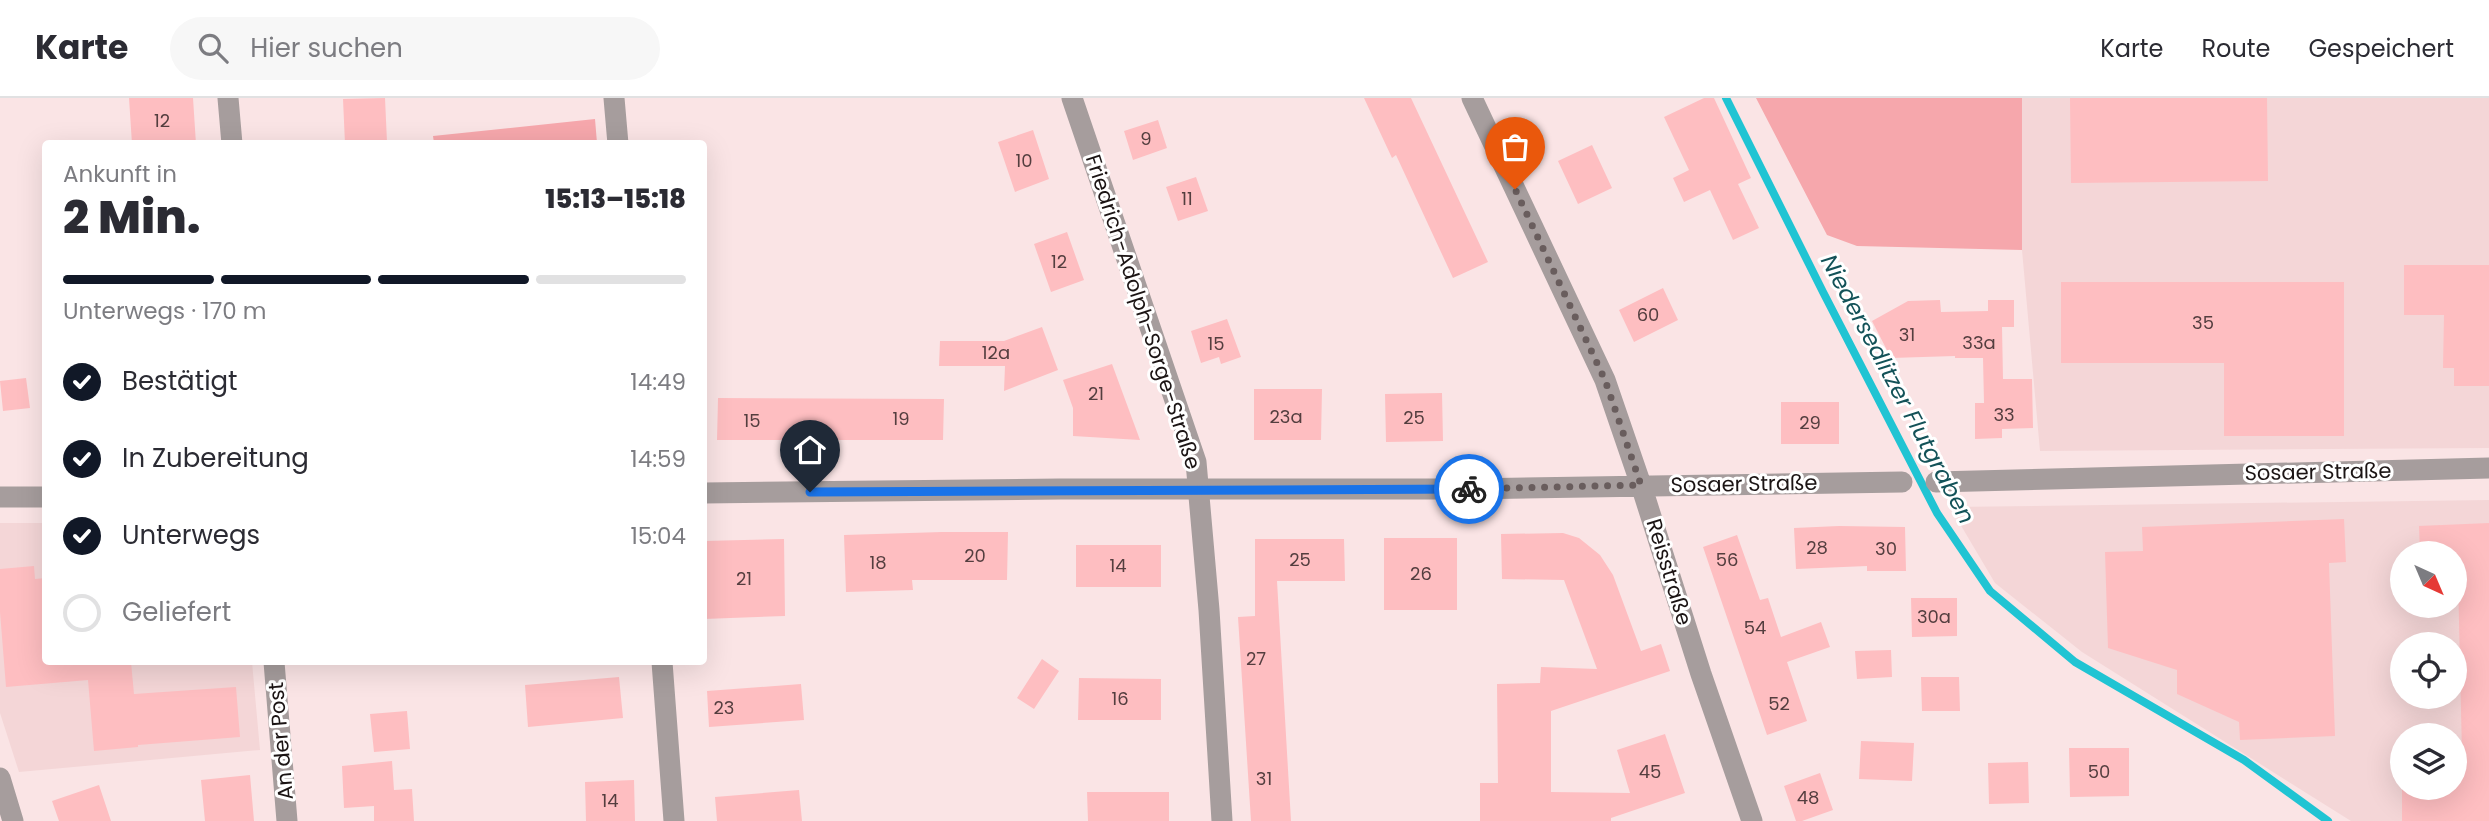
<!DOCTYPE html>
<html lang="de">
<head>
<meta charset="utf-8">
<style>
  :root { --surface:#fff; --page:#f7f7f7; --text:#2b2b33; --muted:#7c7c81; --line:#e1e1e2; --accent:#111827 }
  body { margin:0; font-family:Poppins,sans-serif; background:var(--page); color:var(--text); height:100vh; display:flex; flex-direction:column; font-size:26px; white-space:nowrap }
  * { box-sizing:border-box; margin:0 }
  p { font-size:23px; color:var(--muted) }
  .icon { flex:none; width:38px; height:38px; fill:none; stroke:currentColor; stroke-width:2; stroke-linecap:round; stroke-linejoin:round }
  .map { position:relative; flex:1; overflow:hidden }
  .details { position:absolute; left:42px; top:42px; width:665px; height:525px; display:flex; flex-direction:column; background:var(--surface); border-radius:7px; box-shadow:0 7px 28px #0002 }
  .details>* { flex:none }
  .needle { width:46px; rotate:136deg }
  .tools { position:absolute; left:2390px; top:443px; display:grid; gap:14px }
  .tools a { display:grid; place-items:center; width:77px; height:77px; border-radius:50%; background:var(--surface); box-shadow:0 7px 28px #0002; font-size:35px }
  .pin { position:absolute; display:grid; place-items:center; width:60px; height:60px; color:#fff; margin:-72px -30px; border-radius:50% 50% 50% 0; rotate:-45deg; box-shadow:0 0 7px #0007 }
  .pin .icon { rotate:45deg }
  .courier { position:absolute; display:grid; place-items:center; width:70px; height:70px; margin:-35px; border:5px solid #1a73e8; border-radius:50%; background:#fff; color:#222; box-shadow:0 2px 9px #0007 }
  .overview em { font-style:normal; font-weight:800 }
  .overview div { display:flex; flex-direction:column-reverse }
  .overview { display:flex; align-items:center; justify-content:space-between; height:119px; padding:0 21px }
  h1 { font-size:46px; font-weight:800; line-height:52px }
  .bar { display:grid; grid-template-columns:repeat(4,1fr); gap:10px 7px; align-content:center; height:84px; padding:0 21px }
  .bar i { height:9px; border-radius:5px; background:var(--line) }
  .bar .current { background:var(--accent) }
  .bar p { grid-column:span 4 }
  ol { padding:0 21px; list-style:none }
  li { display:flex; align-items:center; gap:21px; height:77px }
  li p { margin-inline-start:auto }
  li .icon { padding:7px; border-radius:50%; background:var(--accent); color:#fff; stroke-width:4 }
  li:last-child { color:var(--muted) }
  li i { width:38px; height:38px; border:4px solid var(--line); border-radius:50% }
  header { display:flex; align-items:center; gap:42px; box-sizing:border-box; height:98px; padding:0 35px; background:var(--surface); border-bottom:2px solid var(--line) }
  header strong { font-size:33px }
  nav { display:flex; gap:38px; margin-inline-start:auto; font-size:24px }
  .search { width:490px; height:63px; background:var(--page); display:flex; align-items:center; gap:18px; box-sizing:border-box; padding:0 24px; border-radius:38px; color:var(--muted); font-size:26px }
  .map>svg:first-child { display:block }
  .built { fill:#f4d6d7; fill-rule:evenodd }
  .green { fill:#f6a7ac }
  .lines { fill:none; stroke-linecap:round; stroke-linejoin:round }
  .stream { stroke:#20c4d3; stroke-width:8 }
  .building { fill:#febec1 }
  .minor { stroke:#a69d9d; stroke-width:21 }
  .done { stroke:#695d5d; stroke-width:7; stroke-dasharray:0 12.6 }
  .route { stroke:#1a73e8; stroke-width:9 }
  .labels { text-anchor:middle; stroke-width:6; stroke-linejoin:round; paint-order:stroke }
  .number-label { font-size:18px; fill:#543e3f }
  .street-label { font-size:21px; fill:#1b1414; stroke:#fff }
  .water-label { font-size:23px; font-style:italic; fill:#135258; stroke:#fff }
</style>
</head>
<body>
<header>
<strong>Karte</strong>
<div class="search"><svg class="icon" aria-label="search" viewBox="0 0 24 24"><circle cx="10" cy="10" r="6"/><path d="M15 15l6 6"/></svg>Hier suchen</div>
<nav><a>Karte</a><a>Route</a><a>Gespeichert</a></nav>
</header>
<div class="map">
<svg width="2489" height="723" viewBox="0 0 2489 723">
  <rect width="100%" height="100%" fill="#fae4e5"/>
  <path class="built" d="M 2022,0 L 2489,0 L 2489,350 L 2040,353 L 2022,152 Z
    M 2489,402 L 2489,723 L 2351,723 L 2082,554 L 1995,485 L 1950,409 ZM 2403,455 L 2455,455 L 2455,508 L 2403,508 ZM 2403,546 L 2455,546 L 2455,598 L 2403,598 ZM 2403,637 L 2455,637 L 2455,690 L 2403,690 Z
    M 0,425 L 45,425 L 46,564 L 252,564 L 260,652 L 19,674 L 0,615 Z"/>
  <path class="green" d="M 1756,0 L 2022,0 L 2022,152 L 1857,148 L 1827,137 Z
    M 595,21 L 597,45 L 434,45 L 433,38 Z"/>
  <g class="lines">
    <path class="stream" d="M 1726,0 L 1823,194 L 1937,415 L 1990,493 L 2075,564 L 2244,662 L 2328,723"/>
  </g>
  <path class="building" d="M 129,0 L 193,0 L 196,46 L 132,46 Z
    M 385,0 L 387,44 L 345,46 L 343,1 Z
    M 1364,0 L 1411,0 L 1488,164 L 1453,180 L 1396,57 L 1392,60 Z
    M 1704,0 L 1714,0 L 1751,80 L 1738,86 L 1759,130 L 1733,142 L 1710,92 L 1684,104 L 1673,80 L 1689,72 L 1664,19 Z
    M 2070,0 L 2267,0 L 2268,83 L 2071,85 Z
    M 1158,22 L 1167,50 L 1133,62 L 1124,33 Z
    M 1033,32 L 1049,81 L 1015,94 L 998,44 Z
    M 1592,47 L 1612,90 L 1578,106 L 1558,63 Z
    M 1196,79 L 1208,113 L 1178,123 L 1166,89 Z
    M 1067,134 L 1084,182 L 1051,194 L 1034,146 Z
    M 2404,167 L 2489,167 L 2489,288 L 2454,288 L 2454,270 L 2443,270 L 2444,217 L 2404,217 Z
    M 2061,184 L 2344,184 L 2344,338 L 2224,338 L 2224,265 L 2061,265 Z
    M 1663,190 L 1678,222 L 1634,244 L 1619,212 Z
    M 1940,202 L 1941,214 L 1988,213 L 1988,202 L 2014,202 L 2014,229 L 2002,229 L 2003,281 L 2032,281 L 2033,330 L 2002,331 L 2002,340 L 1975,341 L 1975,305 L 1984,305 L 1983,260 L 1955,260 L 1955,258 L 1891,260 L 1872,223 L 1908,203 Z
    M 1227,221 L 1241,259 L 1221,266 L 1219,259 L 1201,265 L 1191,233 Z
    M 1042,229 L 1058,272 L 1004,293 L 1005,268 L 939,268 L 940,243 L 1004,243 Z
    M 1112,266 L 1140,342 L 1073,338 L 1073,310 L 1063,282 Z
    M 26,280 L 30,310 L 3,313 L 0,283 Z
    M 1254,291 L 1322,291 L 1321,342 L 1254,342 Z
    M 1442,295 L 1443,343 L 1386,344 L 1385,296 Z
    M 718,300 L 944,301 L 943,342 L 717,342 Z
    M 1781,304 L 1839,304 L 1839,346 L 1781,346 Z
    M 2344,421 L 2346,464 L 2329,465 L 2335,638 L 2240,642 L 2239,624 L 2177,596 L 2177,572 L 2108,550 L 2105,454 L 2143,453 L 2142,429 Z
    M 2489,425 L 2489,723 L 2402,723 L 2402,690 L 2455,690 L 2455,656 L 2462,656 L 2458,480 L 2455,480 L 2455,455 L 2420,455 L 2419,428 Z
    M 1839,428 L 1905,429 L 1906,473 L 1867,473 L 1867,468 L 1796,471 L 1794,430 Z
    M 942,434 L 1008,434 L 1007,482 L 912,482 L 913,492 L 846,494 L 844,437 Z
    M 1563,435 L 1579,440 L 1600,457 L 1613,477 L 1641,553 L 1661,546 L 1670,573 L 1551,613 L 1551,694 L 1630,695 L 1617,652 L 1665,636 L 1685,695 L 1611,720 L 1611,723 L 1480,723 L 1480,685 L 1498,685 L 1497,586 L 1540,585 L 1541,569 L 1597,571 L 1564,482 L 1502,481 L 1501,436 Z
    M 1737,437 L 1760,502 L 1768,500 L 1781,539 L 1821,524 L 1830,549 L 1787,564 L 1807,623 L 1767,637 L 1703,449 Z
    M 1384,440 L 1457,440 L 1457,512 L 1384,512 Z
    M 784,441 L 785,518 L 704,521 L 704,443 Z
    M 1255,441 L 1344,441 L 1345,483 L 1277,483 L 1291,723 L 1251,723 L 1238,519 L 1255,518 Z
    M 1076,447 L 1161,447 L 1161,489 L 1076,489 Z
    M 34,468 L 35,481 L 46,480 L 46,564 L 131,564 L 134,596 L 236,589 L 240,639 L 138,647 L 138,649 L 94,653 L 88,582 L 6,589 L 0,514 L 0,471 Z
    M 1911,500 L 1957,500 L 1957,538 L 1912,539 Z
    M 1891,552 L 1892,579 L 1857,581 L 1855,553 Z
    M 1042,561 L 1059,573 L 1034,611 L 1017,600 Z
    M 619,579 L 623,620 L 528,629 L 525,587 Z
    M 1921,579 L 1959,579 L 1960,613 L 1922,613 Z
    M 1079,580 L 1161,581 L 1161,622 L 1078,622 Z
    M 801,586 L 804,622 L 709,629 L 707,593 Z
    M 407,613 L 410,651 L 374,654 L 370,616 Z
    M 1861,643 L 1914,645 L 1912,683 L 1859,681 Z
    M 2069,650 L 2129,650 L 2129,698 L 2070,699 Z
    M 392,663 L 394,692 L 412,691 L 414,723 L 374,723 L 374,708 L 344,710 L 342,668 Z
    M 2028,664 L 2029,705 L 1989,706 L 1988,665 Z
    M 1820,675 L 1833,712 L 1802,723 L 1796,723 L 1784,688 Z
    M 250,677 L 254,723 L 205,723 L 201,682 Z
    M 634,682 L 635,723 L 586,723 L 585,684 Z
    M 99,687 L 111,723 L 59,723 L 52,703 Z
    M 799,692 L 802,723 L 717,723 L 715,699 Z
    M 1087,694 L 1169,694 L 1169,723 L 1088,723 Z"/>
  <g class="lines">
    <path class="minor" d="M 228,0 L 232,46
      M 614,0 L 618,46
      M 1072,0 L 1196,364 L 1209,512 L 1222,723
      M 1472,0 L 1605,282 L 1641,387 L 1701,576 L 1752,723
      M 1936,384 L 2489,370
      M 704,395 L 1060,391 L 1467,391 L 1902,384
      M 0,399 L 46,399
      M 274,564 L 287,723
      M 662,564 L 674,723
      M 0,680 L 13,723"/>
  </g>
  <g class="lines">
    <path class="done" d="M 1469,391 L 1641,387 L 1605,282 L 1515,91"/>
    <path class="route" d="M 810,394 L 1469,391"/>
  </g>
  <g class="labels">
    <g class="number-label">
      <text x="162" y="29">12</text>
      <text x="1146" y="47">9</text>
      <text x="1024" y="69">10</text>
      <text x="1187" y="107">11</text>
      <text x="1059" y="170">12</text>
      <text x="1648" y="223">60</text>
      <text x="2203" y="231">35</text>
      <text x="1907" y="243">31</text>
      <text x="1979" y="251">33a</text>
      <text x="1216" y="252">15</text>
      <text x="996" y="261">12a</text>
      <text x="1096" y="302">21</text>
      <text x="2004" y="323">33</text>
      <text x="1286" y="325">23a</text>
      <text x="1414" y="326">25</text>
      <text x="901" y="327">19</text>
      <text x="752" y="329">15</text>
      <text x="1810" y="331">29</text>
      <text x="1817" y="456">28</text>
      <text x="1886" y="457">30</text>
      <text x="975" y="464">20</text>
      <text x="1300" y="468">25</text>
      <text x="1727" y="468">56</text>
      <text x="878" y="471">18</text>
      <text x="1118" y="474">14</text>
      <text x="1421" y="482">26</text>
      <text x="744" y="487">21</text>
      <text x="1934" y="525">30a</text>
      <text x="1755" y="536">54</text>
      <text x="1256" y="567">27</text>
      <text x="1120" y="607">16</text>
      <text x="1779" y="612">52</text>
      <text x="724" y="616">23</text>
      <text x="1650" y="680">45</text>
      <text x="2099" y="680">50</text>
      <text x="1264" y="687">31</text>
      <text x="1808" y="706">48</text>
      <text x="610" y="709">14</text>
    </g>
    <g class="street-label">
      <text transform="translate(1143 214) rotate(72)" y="7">Friedrich-Adolph-Sorge-Straße</text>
      <text transform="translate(2318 374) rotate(-1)" y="7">Sosaer Straße</text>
      <text transform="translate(1744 386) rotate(-1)" y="7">Sosaer Straße</text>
      <text transform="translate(1669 474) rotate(73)" y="7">Reisstraße</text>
      <text transform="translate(281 643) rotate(-95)" y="7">An der Post</text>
    </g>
    <g class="water-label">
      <text transform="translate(1898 291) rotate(62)" y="8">Niedersedlitzer Flutgraben</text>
    </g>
  </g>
</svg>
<div class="tools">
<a><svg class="needle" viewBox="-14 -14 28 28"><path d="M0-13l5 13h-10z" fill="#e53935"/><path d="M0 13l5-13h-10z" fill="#7c7c81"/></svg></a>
<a><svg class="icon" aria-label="locate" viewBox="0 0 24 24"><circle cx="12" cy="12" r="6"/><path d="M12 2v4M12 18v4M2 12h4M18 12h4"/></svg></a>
<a><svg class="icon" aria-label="layers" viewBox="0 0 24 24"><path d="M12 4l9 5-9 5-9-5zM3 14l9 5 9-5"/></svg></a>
</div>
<div class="pin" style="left:1515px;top:91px;background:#ea580c"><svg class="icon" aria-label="bag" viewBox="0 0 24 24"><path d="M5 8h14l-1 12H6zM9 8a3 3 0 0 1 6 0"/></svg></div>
<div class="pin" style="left:810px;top:394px;background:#1f2937"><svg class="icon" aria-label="home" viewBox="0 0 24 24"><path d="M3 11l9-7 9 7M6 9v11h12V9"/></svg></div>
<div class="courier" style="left:1469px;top:391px"><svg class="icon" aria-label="bike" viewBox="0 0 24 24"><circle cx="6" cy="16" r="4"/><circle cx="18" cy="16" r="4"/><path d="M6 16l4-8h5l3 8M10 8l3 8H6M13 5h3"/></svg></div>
<section class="details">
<div class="overview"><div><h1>2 Min.</h1><p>Ankunft in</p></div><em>15:13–15:18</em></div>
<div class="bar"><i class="current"></i><i class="current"></i><i class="current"></i><i></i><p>Unterwegs · 170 m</p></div>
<ol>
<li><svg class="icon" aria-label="check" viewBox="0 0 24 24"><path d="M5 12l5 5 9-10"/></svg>Bestätigt<p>14:49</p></li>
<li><svg class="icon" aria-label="check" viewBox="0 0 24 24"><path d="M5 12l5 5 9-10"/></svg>In Zubereitung<p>14:59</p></li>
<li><svg class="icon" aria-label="check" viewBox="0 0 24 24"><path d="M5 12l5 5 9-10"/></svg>Unterwegs<p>15:04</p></li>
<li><i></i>Geliefert</li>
</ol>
</section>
</div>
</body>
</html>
